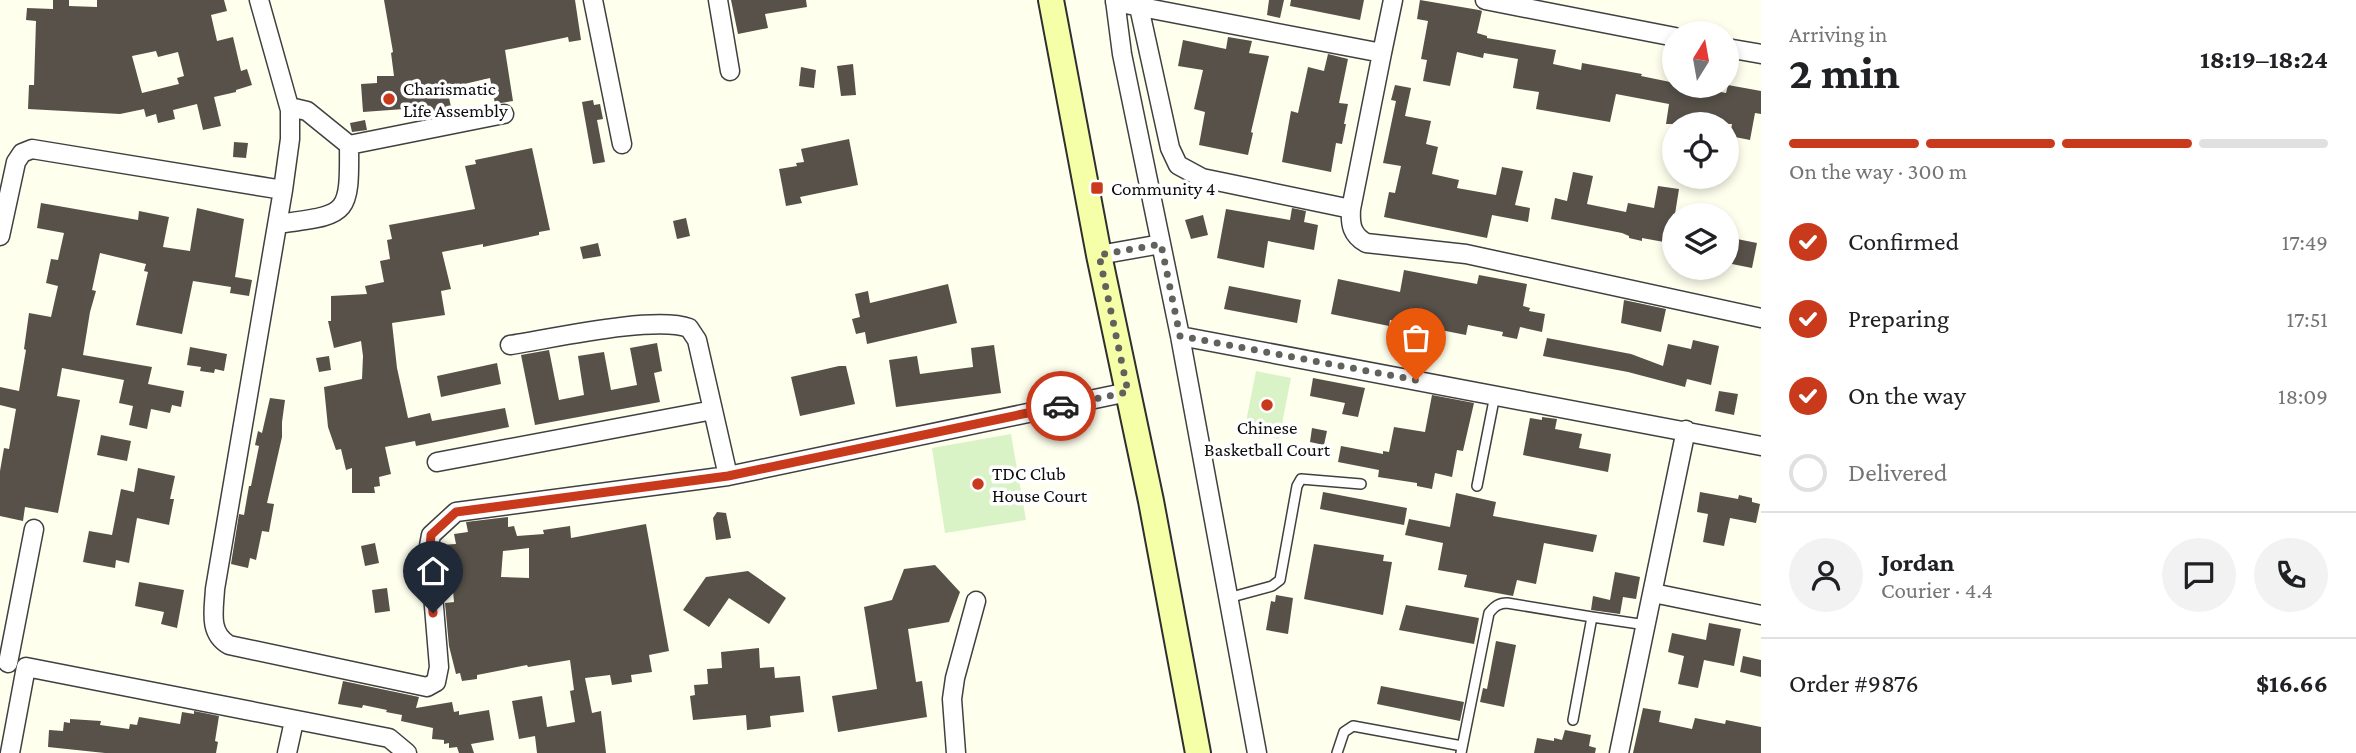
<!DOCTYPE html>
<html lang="en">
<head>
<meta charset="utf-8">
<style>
  :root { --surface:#fff; --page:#f2f2f2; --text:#202124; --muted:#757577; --line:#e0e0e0; --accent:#c83a1b }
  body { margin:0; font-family:"Crimson Pro",serif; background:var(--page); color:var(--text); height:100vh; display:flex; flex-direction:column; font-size:26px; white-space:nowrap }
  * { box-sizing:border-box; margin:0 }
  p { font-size:23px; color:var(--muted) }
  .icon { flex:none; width:38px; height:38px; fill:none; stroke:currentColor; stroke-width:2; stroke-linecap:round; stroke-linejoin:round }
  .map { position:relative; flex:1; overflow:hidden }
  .drawer { display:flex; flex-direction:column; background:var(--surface); width:595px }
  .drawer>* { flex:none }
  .needle { width:46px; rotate:11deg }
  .controls { position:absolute; left:1662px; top:21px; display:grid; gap:14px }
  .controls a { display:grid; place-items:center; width:77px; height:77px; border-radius:50%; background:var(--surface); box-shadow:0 4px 10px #0003; font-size:35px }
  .pin { position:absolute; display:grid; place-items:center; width:60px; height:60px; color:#fff; margin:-72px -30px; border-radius:50% 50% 50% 0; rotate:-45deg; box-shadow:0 0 7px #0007 }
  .pin .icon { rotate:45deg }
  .courier { position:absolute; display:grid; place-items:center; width:70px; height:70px; margin:-35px; border:5px solid #c83a1b; border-radius:50%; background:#fff; color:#222; box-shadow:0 2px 9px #0007 }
  .summary em { font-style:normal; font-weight:700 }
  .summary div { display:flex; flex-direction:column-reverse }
  .summary { display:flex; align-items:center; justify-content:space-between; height:119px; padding:0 28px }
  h1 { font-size:46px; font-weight:700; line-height:52px }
  .bar { display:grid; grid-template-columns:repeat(4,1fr); gap:10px 7px; align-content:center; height:84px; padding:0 28px }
  .bar i { height:9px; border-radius:5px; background:var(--line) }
  .bar .active { background:var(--accent) }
  .bar p { grid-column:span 4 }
  .line { display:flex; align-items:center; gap:18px; padding:0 28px; border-top:2px solid var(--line) }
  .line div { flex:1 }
  .round { display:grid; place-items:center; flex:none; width:74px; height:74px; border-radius:37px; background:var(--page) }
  ol { padding:0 28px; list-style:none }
  li { display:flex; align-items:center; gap:21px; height:77px }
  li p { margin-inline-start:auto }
  li .icon { padding:7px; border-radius:50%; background:var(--accent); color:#fff; stroke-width:4 }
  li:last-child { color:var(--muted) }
  li i { width:38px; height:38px; border:4px solid var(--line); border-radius:50% }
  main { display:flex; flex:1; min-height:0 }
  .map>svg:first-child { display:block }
  .pitch { fill:#d9f3c6 }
  .building { fill:#575149; fill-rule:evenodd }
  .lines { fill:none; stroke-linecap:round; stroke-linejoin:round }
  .service-casing { stroke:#404040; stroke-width:12 }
  .minor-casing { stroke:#404040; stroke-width:21 }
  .secondary-casing { stroke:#2f2f2f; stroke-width:28 }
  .service { stroke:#fff; stroke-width:9 }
  .minor { stroke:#fff; stroke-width:18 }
  .secondary { stroke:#f5ffa8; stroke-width:24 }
  .done { stroke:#61625b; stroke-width:7; stroke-dasharray:0 12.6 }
  .route { stroke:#c83a1b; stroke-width:9 }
  .poi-dot { fill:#c83a1b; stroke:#fff; stroke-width:2.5 }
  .labels { text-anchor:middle; stroke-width:7; stroke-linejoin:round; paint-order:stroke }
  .poi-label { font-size:19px; fill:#0d0d0d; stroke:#fff; text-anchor:start }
</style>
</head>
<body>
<main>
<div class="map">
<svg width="1761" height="753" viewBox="0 0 1761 753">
  <rect width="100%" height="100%" fill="#feffed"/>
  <path class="pitch" d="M 1256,371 L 1291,378 L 1279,439 L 1244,432 Z
    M 1011,434 L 1026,520 L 945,533 L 932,448 Z"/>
  <path class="building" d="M 53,0 L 69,0 L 69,6 L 97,7 L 97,0 L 224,0 L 227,11 L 211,15 L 217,41 L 233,37 L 241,71 L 247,69 L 252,85 L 236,90 L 236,92 L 214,97 L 221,126 L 203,130 L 197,104 L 173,110 L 175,119 L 158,123 L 156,114 L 146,117 L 144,109 L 120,114 L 28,109 L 29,85 L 34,85 L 36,21 L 26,20 L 27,8 L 53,9 ZM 156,51 L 158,57 L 178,52 L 184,76 L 177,78 L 179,84 L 142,93 L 132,56 Z
    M 384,0 L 575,0 L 581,40 L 569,42 L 568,37 L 505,50 L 513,101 L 495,104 L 490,78 L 447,88 L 451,107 L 447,108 L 448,114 L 430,117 L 429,112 L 420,114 L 418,108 L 363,112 L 361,84 L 377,83 L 377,76 L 394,76 L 391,53 L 393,52 Z
    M 731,0 L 806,0 L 807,7 L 765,14 L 768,28 L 738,34 Z
    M 1269,0 L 1284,0 L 1280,18 L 1267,15 Z
    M 1291,0 L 1364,0 L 1360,20 L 1290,6 Z
    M 1420,0 L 1479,10 L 1482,11 L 1477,33 L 1487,36 L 1487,38 L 1556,50 L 1553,64 L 1581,70 L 1582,63 L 1642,74 L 1641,76 L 1675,83 L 1675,86 L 1690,86 L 1726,93 L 1728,85 L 1761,91 L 1761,114 L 1755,113 L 1750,140 L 1730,136 L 1732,124 L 1666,124 L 1669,104 L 1616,94 L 1610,122 L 1536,109 L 1539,92 L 1513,88 L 1518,59 L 1484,53 L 1483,58 L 1457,52 L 1450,86 L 1423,81 L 1427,60 L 1421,59 L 1428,21 L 1417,19 Z
    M 1228,37 L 1252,41 L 1249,53 L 1269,56 L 1251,132 L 1253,133 L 1248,155 L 1199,145 L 1205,112 L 1194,109 L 1203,70 L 1178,66 L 1183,40 L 1226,49 Z
    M 1328,54 L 1348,59 L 1339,103 L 1348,104 L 1344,124 L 1346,124 L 1342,144 L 1336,143 L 1331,172 L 1282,162 L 1291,111 L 1298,113 L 1308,67 L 1324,71 Z
    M 853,64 L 856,95 L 841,96 L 837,66 Z
    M 801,67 L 816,70 L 814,88 L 799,86 Z
    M 1395,85 L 1411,88 L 1405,116 L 1431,121 L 1426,144 L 1438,147 L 1432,174 L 1459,180 L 1457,188 L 1496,195 L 1502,167 L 1523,171 L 1515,205 L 1530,208 L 1528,222 L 1492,215 L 1487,238 L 1384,217 L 1389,192 L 1395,193 L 1401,166 L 1383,163 L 1396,101 L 1391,100 Z
    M 593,100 L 594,105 L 600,104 L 603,119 L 597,120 L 605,162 L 593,164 L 582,102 Z
    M 365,120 L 367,130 L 352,132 L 350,123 Z
    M 849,139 L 858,185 L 800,197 L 802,203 L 786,206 L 779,169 L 797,166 L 796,163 L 804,162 L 801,149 Z
    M 234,142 L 248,143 L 246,158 L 233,157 Z
    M 532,148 L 550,230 L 539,232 L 539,235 L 483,247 L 483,244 L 442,252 L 451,289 L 441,291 L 445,315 L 392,323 L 397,368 L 408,418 L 430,413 L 432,421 L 505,408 L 509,427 L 416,446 L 415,441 L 385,447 L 391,474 L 379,477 L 380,486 L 374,487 L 375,493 L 352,493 L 352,468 L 346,470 L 341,449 L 336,450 L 328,427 L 324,387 L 362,379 L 363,356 L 361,341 L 334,348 L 328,321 L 331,321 L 331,296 L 367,294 L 365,286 L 384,282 L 380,261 L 390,259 L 387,240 L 392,239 L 389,225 L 475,209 L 465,166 L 476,164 L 475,160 Z
    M 1573,172 L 1593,176 L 1587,204 L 1626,212 L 1628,203 L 1654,208 L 1658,186 L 1679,189 L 1675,214 L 1675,244 L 1642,238 L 1642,241 L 1629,238 L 1629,236 L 1622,233 L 1551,219 L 1555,198 L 1567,201 Z
    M 41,203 L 138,220 L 139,211 L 169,217 L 163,247 L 190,251 L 197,208 L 244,219 L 235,277 L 252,280 L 249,296 L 230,293 L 231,287 L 193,281 L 182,334 L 136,325 L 148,272 L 144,271 L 146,264 L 100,253 L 92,290 L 96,291 L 90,312 L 83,355 L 152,367 L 148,384 L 184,391 L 181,407 L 172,405 L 170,413 L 151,409 L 147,429 L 129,425 L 133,406 L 119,403 L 124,380 L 62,368 L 57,396 L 80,400 L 58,513 L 25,507 L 23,521 L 0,516 L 0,471 L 4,448 L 9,449 L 16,409 L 0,405 L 0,387 L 19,391 L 26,350 L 24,349 L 29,313 L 51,317 L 58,286 L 46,283 L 51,259 L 58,260 L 64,233 L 37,228 Z
    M 1292,208 L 1306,211 L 1304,222 L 1318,225 L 1314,250 L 1268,241 L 1264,268 L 1217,258 L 1226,209 L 1290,220 Z
    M 1203,215 L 1208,235 L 1191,239 L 1185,220 Z
    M 686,218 L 690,236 L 677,239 L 673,221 Z
    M 1727,237 L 1757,243 L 1752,268 L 1727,263 Z
    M 598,243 L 601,256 L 583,259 L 580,247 Z
    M 1404,270 L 1477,284 L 1479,275 L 1527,284 L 1523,306 L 1530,308 L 1529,311 L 1545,314 L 1542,332 L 1520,327 L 1517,339 L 1502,336 L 1503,332 L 1468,325 L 1466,335 L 1390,320 L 1389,326 L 1331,314 L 1338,279 L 1400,292 Z
    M 948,284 L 957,323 L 867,344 L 865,332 L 856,334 L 852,319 L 860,317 L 855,294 L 868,291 L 870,303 Z
    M 1229,286 L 1301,300 L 1297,323 L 1224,309 Z
    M 1624,300 L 1666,309 L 1661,332 L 1621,323 Z
    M 1547,338 L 1631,354 L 1663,366 L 1668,344 L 1691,349 L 1693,340 L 1719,346 L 1711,385 L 1687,379 L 1685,387 L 1628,372 L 1543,356 Z
    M 657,343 L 662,371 L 654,373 L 660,402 L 535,425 L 521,355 L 549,350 L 559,400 L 584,395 L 578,356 L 604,352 L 611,390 L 637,385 L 630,348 Z
    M 994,345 L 1001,393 L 896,407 L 889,360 L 917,356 L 920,374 L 973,367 L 971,348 Z
    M 190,347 L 227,354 L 224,371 L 215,369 L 214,373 L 200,371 L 201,367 L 187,365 Z
    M 329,356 L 331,370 L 319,372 L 316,358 Z
    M 497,363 L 501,384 L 441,397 L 437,376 Z
    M 839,366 L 846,366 L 855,404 L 800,416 L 791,377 Z
    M 1313,378 L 1365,388 L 1358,417 L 1342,414 L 1345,403 L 1310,396 Z
    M 1719,391 L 1738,394 L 1734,415 L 1715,411 Z
    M 1432,395 L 1474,403 L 1463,451 L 1457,450 L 1452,477 L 1435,473 L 1432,489 L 1417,486 L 1417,483 L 1378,477 L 1379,470 L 1338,462 L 1341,446 L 1383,454 L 1383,451 L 1389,452 L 1394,427 L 1425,432 Z
    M 270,398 L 285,400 L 282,422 L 282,437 L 267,503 L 274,504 L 269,532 L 262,531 L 256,560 L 250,558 L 248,568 L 231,564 L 239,514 L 244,515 L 249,486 L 251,486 L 259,446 L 255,445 L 258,431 L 262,433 Z
    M 1542,417 L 1557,419 L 1555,429 L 1582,434 L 1579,448 L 1611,454 L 1608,472 L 1523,455 L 1530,418 L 1542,420 Z
    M 1312,428 L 1327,431 L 1324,445 L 1310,442 Z
    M 101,435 L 131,441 L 127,461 L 97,455 Z
    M 138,468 L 175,476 L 170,499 L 174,499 L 169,525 L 137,518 L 129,563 L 116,560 L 115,568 L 83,562 L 89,531 L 112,535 L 121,489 L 134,492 Z
    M 1323,492 L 1407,508 L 1404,525 L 1320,509 Z
    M 1700,492 L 1738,499 L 1739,495 L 1752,498 L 1752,502 L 1760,504 L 1756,523 L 1730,518 L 1724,546 L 1703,542 L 1708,514 L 1697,512 Z
    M 1456,493 L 1496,502 L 1493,516 L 1597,535 L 1593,552 L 1544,543 L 1536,584 L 1517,580 L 1513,596 L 1464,587 L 1467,575 L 1438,570 L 1443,543 L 1405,535 L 1409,519 L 1450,527 Z
    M 717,512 L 726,513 L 731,538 L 716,540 L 713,518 Z
    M 508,517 L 508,527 L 514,526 L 517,536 L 544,534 L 543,530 L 570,526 L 571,538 L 646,524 L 669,651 L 649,655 L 652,672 L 631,675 L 632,682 L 612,685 L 610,675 L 585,678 L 592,713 L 601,711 L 606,753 L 537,753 L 535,736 L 519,739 L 512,701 L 542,696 L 547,727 L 575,722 L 570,691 L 574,690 L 570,660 L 528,667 L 527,665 L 477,675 L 477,679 L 462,681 L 460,673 L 456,674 L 449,646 L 445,603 L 454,602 L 451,568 L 442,569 L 441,545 L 456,544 L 454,534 L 468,532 L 466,522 ZM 529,548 L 529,578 L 501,577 L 503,551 Z
    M 375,543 L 379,563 L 365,566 L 361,546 Z
    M 1314,544 L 1384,555 L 1383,561 L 1392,562 L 1383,615 L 1304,599 Z
    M 935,565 L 960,592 L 949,622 L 908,629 L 916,682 L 922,681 L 927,717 L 838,732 L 832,696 L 877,689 L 864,607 L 892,600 L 904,569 Z
    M 748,571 L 786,598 L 769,624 L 729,598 L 709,627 L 683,610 L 706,577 Z
    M 1615,572 L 1640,577 L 1636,599 L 1623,597 L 1620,614 L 1591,610 L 1593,596 L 1610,600 Z
    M 139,582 L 184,590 L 177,628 L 161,624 L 164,612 L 135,606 Z
    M 387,588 L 390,611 L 375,613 L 372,590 Z
    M 1276,595 L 1293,598 L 1288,634 L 1266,630 L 1271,601 L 1275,602 Z
    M 1406,605 L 1479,618 L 1474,644 L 1399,630 Z
    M 1709,623 L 1741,629 L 1734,666 L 1704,660 L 1698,688 L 1678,684 L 1684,656 L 1668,652 L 1672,633 L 1706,640 Z
    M 1496,641 L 1516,645 L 1504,707 L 1480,702 L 1483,688 L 1487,689 Z
    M 759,648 L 760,668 L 774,667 L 775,678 L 800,676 L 804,712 L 770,716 L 771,727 L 747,730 L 746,715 L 693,720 L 690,696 L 695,695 L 694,685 L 708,684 L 707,669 L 722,668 L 721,652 Z
    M 1743,656 L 1761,660 L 1761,677 L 1740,672 Z
    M 343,681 L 419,697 L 416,708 L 452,702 L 454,712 L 459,711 L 459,715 L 489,710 L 494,740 L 471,744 L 474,753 L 459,753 L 457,747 L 449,748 L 449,743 L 444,744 L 444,740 L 432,739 L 433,728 L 401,721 L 402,715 L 386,712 L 387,710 L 363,705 L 362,708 L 338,704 Z
    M 1381,686 L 1464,702 L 1460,721 L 1377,704 Z
    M 1643,708 L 1661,711 L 1659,722 L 1692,729 L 1695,718 L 1725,724 L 1726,720 L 1761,727 L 1761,753 L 1633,753 Z
    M 194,711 L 219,716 L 215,741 L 218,742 L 216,753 L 105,753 L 48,747 L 49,730 L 63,731 L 64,722 L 70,723 L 70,719 L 101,721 L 100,725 L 129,729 L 130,724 L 137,725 L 139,717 L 180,724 L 182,712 L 194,714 Z
    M 1565,730 L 1591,735 L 1589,746 L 1596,748 L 1595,753 L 1534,753 L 1537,738 L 1554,741 L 1554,738 L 1562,740 Z"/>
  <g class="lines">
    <defs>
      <path id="service" d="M 1477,486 L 1495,395
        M 1228,598 L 1272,586 L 1280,580 L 1297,486 L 1301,479 L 1361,484
        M 1573,720 L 1592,617 L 1646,625
        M 1337,753 L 1344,732 L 1353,726 L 1462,746
        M 1461,753 L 1489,613 C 1495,606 1499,603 1507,603 L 1592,617"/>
      <path id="minor" d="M 593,0 L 622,144
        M 718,0 L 730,71
        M 1115,0 L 1122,54 L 1180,336 L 1257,753
        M 1485,0 L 1675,37
        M 1115,2 L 1382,53 L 1351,209 C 1350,225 1352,235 1366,243 L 1466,254 L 1761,318
        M 1139,7 L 1170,148 L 1178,165 L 1202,178 L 1351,209
        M 1727,48 L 1761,54
        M 1382,53 L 1393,0
        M 290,107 L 307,111 L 349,145 L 504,114
        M 283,190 L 215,589 C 214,610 208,633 229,645 L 427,687 L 436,682 L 439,667 L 429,546 L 431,535 L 456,512 L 728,476 L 1128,392
        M 278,224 C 347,214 350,218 349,145
        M 0,236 L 16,162 L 22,153 L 32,149 L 283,190 L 290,139 L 290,110 L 259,0
        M 1099,255 L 1161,244
        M 1180,336 L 1761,446
        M 510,345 C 550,339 655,315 689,328 L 697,340 L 728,476
        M 437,462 L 713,410
        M 1653,593 L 1761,615
        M 8,663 L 34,529
        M 10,753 L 26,667 L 389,738 L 407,753
        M 287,753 L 294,721
        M 956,753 L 952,699 L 955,678 L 976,601
        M 1619,753 L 1686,430"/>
      <path id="secondary" d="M 1051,0 L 1099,255 L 1151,501 L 1198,753"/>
    </defs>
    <use href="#service" class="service-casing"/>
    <use href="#minor" class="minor-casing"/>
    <use href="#secondary" class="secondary-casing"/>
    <use href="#service" class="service"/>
    <use href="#minor" class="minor"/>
    <use href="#secondary" class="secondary"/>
  </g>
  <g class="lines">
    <path class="done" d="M 1061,406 L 1128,392 L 1099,255 L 1161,244 L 1180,336 L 1416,380"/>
    <path class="route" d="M 433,613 L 429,560 L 431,535 L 456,512 L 728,476 L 1061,406"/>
  </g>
  <g class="poi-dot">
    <circle cx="389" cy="99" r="7"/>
    <rect x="1090" y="181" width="14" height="14" rx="3.5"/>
    <circle cx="1267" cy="405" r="7"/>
    <circle cx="978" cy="484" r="7"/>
  </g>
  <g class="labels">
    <g class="poi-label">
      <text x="403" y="95">Charismatic<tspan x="403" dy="22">Life Assembly</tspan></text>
      <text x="1111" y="195">Community 4</text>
      <text x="1267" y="434" text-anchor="middle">Chinese<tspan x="1267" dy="22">Basketball Court</tspan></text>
      <text x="992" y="480">TDC Club<tspan x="992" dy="22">House Court</tspan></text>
    </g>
  </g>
</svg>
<div class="controls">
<a><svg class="needle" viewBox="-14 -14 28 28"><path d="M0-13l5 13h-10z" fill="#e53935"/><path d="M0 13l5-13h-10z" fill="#757577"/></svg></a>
<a><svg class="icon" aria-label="locate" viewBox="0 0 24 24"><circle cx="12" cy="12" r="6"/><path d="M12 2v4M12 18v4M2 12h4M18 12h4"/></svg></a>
<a><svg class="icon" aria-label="layers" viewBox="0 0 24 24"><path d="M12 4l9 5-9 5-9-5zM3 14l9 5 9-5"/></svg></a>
</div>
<div class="pin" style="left:1416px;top:380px;background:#ea580c"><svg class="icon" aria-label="bag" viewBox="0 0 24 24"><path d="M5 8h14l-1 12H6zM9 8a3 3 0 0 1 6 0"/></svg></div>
<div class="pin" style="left:433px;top:613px;background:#1f2937"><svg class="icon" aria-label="home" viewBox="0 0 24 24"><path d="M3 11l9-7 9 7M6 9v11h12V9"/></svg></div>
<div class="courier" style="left:1061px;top:406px"><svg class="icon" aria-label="car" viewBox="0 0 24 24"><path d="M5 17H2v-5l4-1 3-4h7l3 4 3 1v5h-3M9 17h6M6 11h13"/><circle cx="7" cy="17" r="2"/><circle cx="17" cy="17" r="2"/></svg></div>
</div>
<section class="drawer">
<div class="summary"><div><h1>2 min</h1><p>Arriving in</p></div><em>18:19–18:24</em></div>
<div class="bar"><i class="active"></i><i class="active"></i><i class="active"></i><i></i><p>On the way · 300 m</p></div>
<ol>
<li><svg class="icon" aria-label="check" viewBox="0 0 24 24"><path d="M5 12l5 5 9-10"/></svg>Confirmed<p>17:49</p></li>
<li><svg class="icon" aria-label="check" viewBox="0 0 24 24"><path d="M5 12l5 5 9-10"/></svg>Preparing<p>17:51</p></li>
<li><svg class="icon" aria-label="check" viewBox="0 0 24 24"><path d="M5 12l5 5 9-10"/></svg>On the way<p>18:09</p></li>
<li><i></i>Delivered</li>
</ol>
<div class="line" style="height:126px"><a class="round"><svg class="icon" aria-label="person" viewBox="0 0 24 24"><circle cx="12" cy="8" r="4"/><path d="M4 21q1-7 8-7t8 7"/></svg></a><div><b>Jordan</b><p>Courier · 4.4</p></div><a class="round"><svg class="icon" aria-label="chat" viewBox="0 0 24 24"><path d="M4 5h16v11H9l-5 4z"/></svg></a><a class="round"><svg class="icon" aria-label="phone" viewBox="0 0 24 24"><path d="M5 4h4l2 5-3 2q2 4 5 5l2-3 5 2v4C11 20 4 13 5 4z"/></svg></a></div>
<div class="line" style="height:91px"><div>Order #9876</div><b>$16.66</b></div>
</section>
</main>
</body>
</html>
